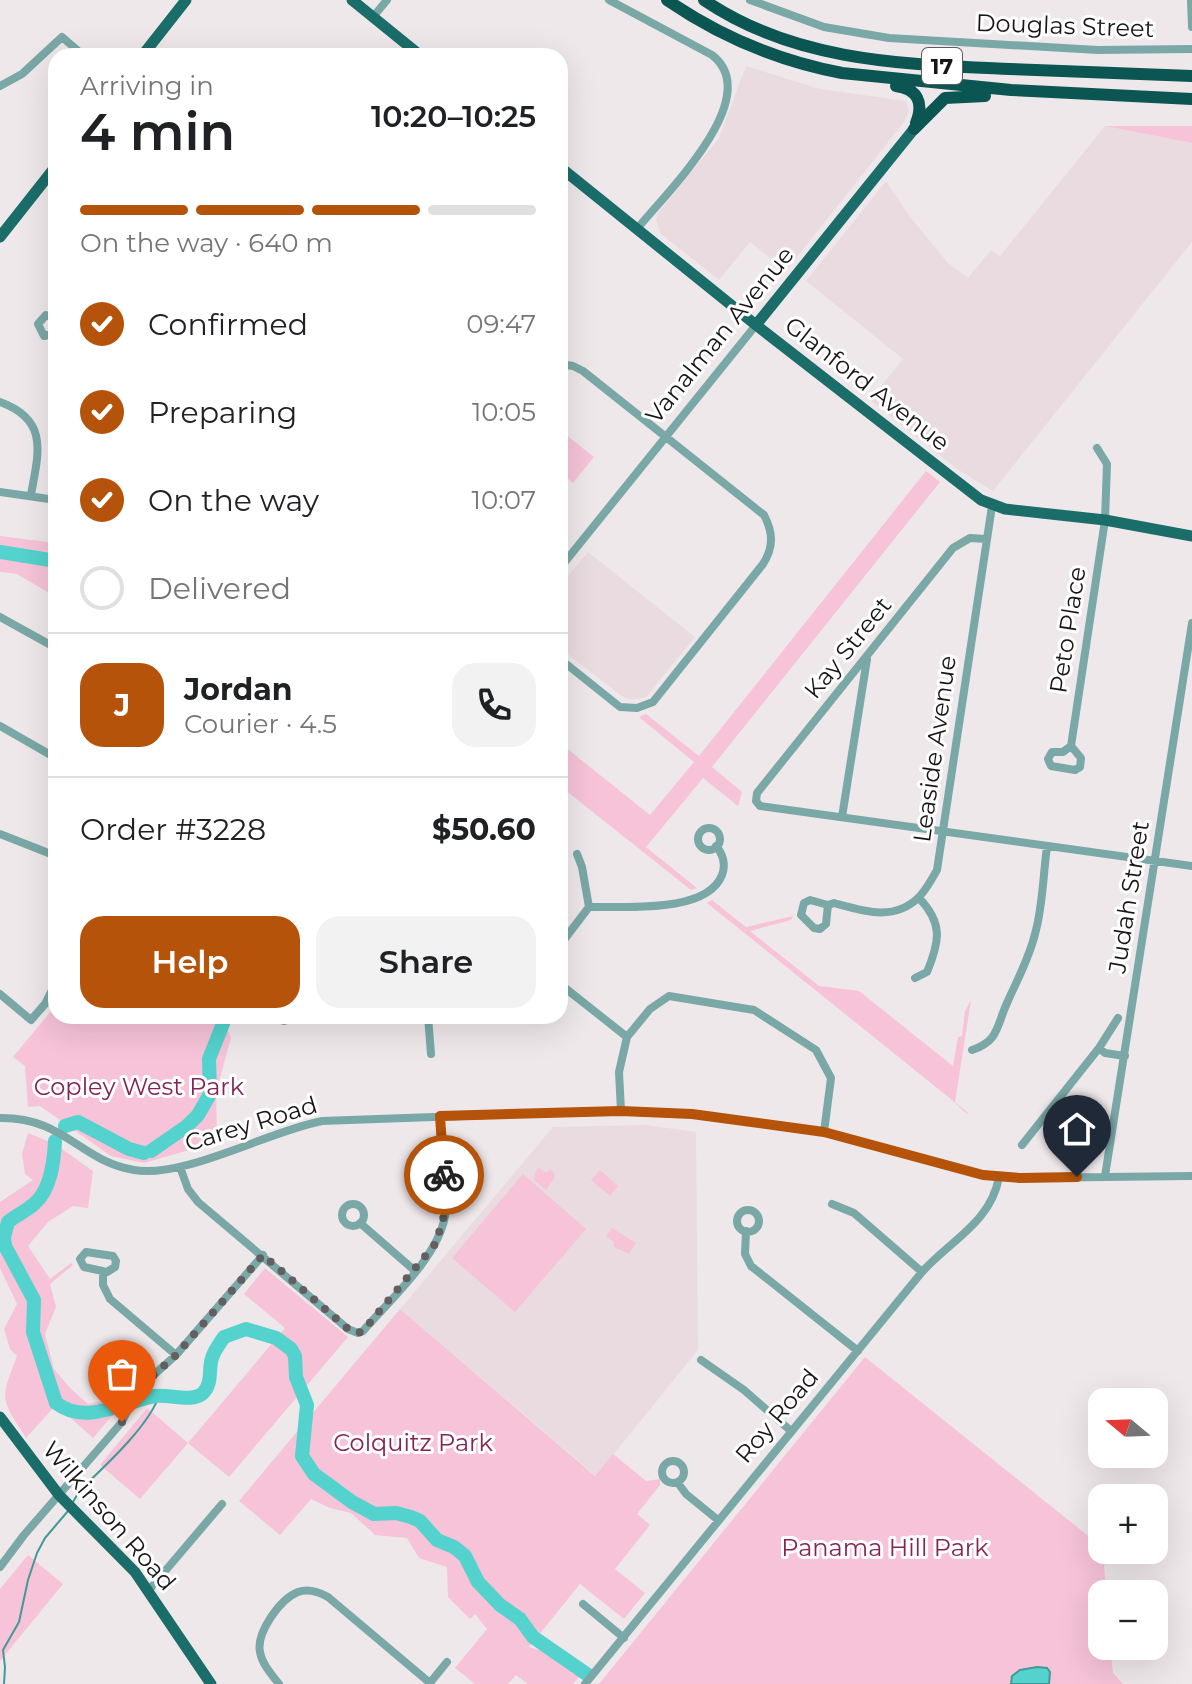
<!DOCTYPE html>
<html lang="en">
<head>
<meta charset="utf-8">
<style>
  :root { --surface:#fff; --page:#f2f2f2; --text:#202124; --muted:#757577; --line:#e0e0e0; --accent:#b45309 }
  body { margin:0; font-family:Montserrat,sans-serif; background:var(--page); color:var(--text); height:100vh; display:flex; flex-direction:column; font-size:30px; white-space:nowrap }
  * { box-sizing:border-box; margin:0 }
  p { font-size:26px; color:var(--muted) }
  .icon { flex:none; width:44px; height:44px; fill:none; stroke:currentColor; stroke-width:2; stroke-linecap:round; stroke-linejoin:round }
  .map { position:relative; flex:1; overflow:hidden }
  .panel { position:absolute; left:48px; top:48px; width:520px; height:976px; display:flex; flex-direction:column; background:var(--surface); border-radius:24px; box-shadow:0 8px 32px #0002 }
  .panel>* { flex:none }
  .needle { width:52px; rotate:289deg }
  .buttons { position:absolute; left:1088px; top:1388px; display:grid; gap:16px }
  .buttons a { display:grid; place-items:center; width:80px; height:80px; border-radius:16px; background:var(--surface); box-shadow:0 8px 32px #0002; font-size:40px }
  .pin { position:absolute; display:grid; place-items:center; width:68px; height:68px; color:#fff; margin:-82px -34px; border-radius:50% 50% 50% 0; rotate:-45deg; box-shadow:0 0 8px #0007 }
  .pin .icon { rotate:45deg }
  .courier { position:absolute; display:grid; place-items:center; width:80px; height:80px; margin:-40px; border:6px solid #b45309; border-radius:50%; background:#fff; color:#222; box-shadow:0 2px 10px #0007 }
  .headline em { font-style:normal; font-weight:600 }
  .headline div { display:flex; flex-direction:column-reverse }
  .headline { display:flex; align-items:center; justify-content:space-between; height:136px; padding:0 32px }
  h1 { font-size:52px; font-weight:600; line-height:60px }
  .bar { display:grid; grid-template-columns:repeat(4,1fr); gap:12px 8px; align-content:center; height:96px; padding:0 32px }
  .bar i { height:10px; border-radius:6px; background:var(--line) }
  .bar .selected { background:var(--accent) }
  .bar p { grid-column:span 4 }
  .line { display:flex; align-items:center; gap:20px; padding:0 32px; border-top:2px solid var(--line) }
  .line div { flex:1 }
  .round { display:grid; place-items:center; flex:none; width:84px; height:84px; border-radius:24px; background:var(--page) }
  ol { padding:0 32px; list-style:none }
  li { display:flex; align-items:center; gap:24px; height:88px }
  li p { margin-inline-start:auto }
  li .icon { padding:8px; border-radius:50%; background:var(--accent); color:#fff; stroke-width:4 }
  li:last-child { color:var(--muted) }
  li i { width:44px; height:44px; border:4px solid var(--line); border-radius:50% }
  .primary-button { display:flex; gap:16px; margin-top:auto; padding:16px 32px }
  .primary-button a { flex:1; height:92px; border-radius:24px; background:var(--accent); color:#fff; font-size:32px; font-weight:600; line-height:92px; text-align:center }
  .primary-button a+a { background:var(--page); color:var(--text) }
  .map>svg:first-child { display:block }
  .built { fill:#eadbe1 }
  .green { fill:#f6c3d8 }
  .water { fill:#54d2cd; stroke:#429996; stroke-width:2 }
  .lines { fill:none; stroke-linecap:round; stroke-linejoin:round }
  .stream { stroke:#429996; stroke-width:2 }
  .river { stroke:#54d2cd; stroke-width:14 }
  .minor { stroke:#7aa8a6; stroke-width:8 }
  .major { stroke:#1b6d6a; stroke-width:11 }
  .highway { stroke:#0b5553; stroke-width:12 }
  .done { stroke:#635f61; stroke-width:8; stroke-dasharray:0 14.4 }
  .route { stroke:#b45309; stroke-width:10 }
  .labels { text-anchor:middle; stroke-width:6; stroke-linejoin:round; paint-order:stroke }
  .shield { fill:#fff; stroke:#5d5b5c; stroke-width:2 }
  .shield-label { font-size:22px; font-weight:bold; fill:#181516 }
  .street-label { font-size:24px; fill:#181516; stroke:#fff }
  .park-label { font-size:24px; fill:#842356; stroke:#fff }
</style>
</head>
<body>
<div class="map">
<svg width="1192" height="1684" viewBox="0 0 1192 1684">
  <rect width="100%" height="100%" fill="#efe8eb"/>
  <path class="built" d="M 746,66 L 820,89 L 906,101 L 909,111 L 905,121 L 786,271 L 750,242 L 719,280 L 660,233 L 656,220 L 658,213 L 719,138 Z
    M 1105,126 L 1192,143 L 1192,242 L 993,491 L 957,469 L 870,400 L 903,359 L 806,281 L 886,181 L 911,218 L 948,263 L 968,278 L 991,250 L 1000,256 Z
    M 588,552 L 695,637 L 646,697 L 633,700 L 623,697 L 560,648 L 560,586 Z
    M 646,1125 L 696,1132 L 698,1350 L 596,1476 L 400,1309 L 553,1127 Z"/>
  <path class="green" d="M 1105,126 L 1192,126 L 1192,143 Z
    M 560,430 L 594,457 L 573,483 L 560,472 Z
    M 926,471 L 940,482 L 712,767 L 742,792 L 738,806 L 703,778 L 646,847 L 697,888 L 691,890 L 560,786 L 560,743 L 650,815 L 694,762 L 639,717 L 646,714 L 699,756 Z
    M 0,536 L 56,543 L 56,597 L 17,574 L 0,572 Z
    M 712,900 L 746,927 L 793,916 L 791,920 L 750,931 L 819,986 L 859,991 L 953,1066 L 958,1037 L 962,1036 L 965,1011 L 971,1000 L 955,1102 L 968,1113 L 967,1114 L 952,1100 L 707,903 Z
    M 56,1005 L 56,1016 L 222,1016 L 231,1038 L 218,1085 L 216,1086 L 217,1142 L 144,1163 L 111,1156 L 40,1106 L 28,1107 L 25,1066 L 13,1057 Z
    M 28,1133 L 55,1144 L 93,1171 L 88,1208 L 73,1206 L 48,1222 L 28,1246 L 50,1279 L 71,1263 L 73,1265 L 50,1284 L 56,1307 L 45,1334 L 54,1369 L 70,1388 L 88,1404 L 130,1395 L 93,1438 L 56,1405 L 26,1438 C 0,1397 0,1401 17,1356 L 10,1349 L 4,1329 L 17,1304 L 0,1268 L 0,1202 L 33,1180 L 25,1174 L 22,1154 Z
    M 539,1168 L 546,1173 L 549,1170 L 553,1171 L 555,1177 L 546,1190 L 534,1180 L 535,1172 Z
    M 600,1170 L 618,1186 L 610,1196 L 591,1180 Z
    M 523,1174 L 586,1229 L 515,1312 L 452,1258 Z
    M 612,1228 L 636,1243 L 629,1254 L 614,1247 L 614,1242 L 606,1236 Z
    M 265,1268 L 348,1337 L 229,1477 L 188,1443 L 140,1499 L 100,1465 L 147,1408 L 188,1443 L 285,1328 L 244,1294 Z
    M 400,1309 L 595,1476 L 613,1454 L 646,1481 L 660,1479 L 660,1485 L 637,1514 L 650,1525 L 615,1569 L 645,1593 L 624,1619 L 580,1584 L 529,1647 C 546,1653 574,1653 586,1668 L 573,1684 L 528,1684 L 516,1675 L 508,1684 L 475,1684 L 455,1668 L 487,1629 L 475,1614 L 470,1619 L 448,1597 L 447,1567 L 419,1558 L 407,1538 L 375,1535 L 351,1513 L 330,1508 L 311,1499 L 280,1535 L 239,1501 Z
    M 865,1357 L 1102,1547 L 1102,1550 L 1113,1556 L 1106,1565 L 1104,1564 L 1106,1594 L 1102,1594 L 1102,1646 L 1110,1646 L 1113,1673 L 1123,1684 L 599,1684 Z
    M 28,1555 L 63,1584 L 0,1661 L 0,1589 Z"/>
  <path class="water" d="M 1037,1667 L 1047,1668 L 1050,1672 L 1049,1684 L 1011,1684 L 1012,1676 L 1020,1670 Z"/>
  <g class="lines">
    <path class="stream" d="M 73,1502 L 80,1490 C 105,1466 148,1427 159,1396
      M 4,1684 L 5,1667 L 3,1650 L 19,1622 L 28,1580 L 37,1553 L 45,1538 L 68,1511"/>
    <path class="river" d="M 0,552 L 56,561
      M 65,1126 L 78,1122 L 129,1149 L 144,1153
      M 55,1141 C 54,1161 51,1189 35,1203 C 27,1211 16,1215 8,1222 L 4,1237 L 5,1246 L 34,1300 L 33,1332 L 56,1403 C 86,1426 123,1402 155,1396 C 170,1394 192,1403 203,1393 C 213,1383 208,1370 212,1358 C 214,1351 220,1343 224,1337 L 246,1329 L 276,1338 L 291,1349 L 295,1356 L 296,1377 L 307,1405 L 302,1456 L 314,1474 L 352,1502 L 374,1514 L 396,1513 L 411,1517 L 420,1521 L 437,1540 L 454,1547 L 465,1556 L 478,1582 L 500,1605 L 520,1619 L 533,1637 L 588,1675
      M 151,1151 L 187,1126 L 198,1115 L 210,1094 L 209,1059 L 226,1016"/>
    <path class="minor" d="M 609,0 L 712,55 C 766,97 666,193 637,229
      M 750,0 L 824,27 L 889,38 L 1098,50 L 1192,49
      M 1191,0 L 1192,27
      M 373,17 L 387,0
      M 0,86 L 22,74 L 62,37 L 84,56
      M 56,318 L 46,315 L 38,324 L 44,336 L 56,333
      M 560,364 L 573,366 L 583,371 L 764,515 C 773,532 774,547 763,564 L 653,702 L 637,708 L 620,707 L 560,659
      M 0,402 C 50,420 38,454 31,495
      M 0,492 L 56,500
      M 986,539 L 970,538 L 953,548 L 757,793 L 756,801 L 760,806 L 1192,866
      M 560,568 L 756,325
      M 0,617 L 56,648
      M 0,726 L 56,758
      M 1071,746 L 1105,520 L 1107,464 L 1097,448
      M 1071,746 L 1081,758 L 1080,767 L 1075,770 L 1051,766 L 1048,759 L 1052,752 L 1063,752 Z
      M 842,817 L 867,659
      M698 839a11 11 0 1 1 22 0a11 11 0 1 1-22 0Z
      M 0,834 L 56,856
      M 577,854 L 582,867 L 589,907
      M 810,900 L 828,905 L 826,924 L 820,929 L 814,928 L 801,915 L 804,903 Z
      M 828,905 L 834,903 C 863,911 894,922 919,897 C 926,890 932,879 937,870 L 992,506
      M 589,907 C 624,906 707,914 722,875 C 726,865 723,854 716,846
      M 560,945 L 589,907
      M 915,978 L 927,972 C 940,941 943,923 919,898
      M 560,984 L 627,1037 L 619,1072 L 621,1111
      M 0,994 L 31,1020 L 45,1004 L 56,982
      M 284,1016 L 284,1021
      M 428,1016 L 431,1054
      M 627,1037 L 650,1009 L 669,996 L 754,1010 L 816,1050 L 831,1078 L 824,1132
      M 1099,1048 L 1105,1053 L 1125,1056
      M 972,1050 C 999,1041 996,1027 1007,1003 C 1017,980 1029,959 1035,934 C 1043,906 1043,875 1047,847
      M 0,1118 C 64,1117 80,1161 134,1170 C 183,1179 269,1131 322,1121 L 605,1111 L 692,1114 L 824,1132 L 983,1175 L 1020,1178 L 1192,1176
      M 1022,1145 L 1099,1048 L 1118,1018
      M 180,1167 L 188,1189 L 198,1202 L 348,1329 L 358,1333 L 363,1331 C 390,1300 438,1257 445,1216 C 450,1184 442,1148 440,1116
      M 1105,1176 L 1192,623
      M 832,1204 L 854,1213 L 922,1272
      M342 1215a11 11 0 1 1 22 0a11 11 0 1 1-22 0Z
      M737 1221a11 11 0 1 1 22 0a11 11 0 1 1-22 0Z
      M 360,1223 L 414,1270
      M 746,1231 L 745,1254 L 751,1266 L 858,1351
      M 86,1252 L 113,1256 L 116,1261 L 115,1267 L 107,1272 L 84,1267 L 80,1259 Z
      M 103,1271 L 103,1285 L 110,1299 L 176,1355
      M 701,1360 L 744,1390 L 791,1431
      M662 1472a11 11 0 1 1 22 0a11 11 0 1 1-22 0Z
      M 678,1483 L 686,1494 L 718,1520
      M 0,1567 L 24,1535 L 122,1422 L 137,1390 L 176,1355 L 263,1255
      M 149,1590 L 222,1504
      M 583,1604 L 624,1638
      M 279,1684 C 272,1675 262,1664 260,1652 C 256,1633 280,1599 298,1592 C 309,1588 319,1592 328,1597 L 430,1683
      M 429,1684 L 447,1662
      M 585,1684 L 922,1272 C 951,1240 991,1222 999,1177"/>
    <path class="major" d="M 352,0 L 421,56
      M 142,56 L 186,0
      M 560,167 L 756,325 L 981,500 L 1005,509 L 1105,520 L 1192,536
      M 0,237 L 56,166
      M 756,325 L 914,129
      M 0,1417 L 59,1495 L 135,1572 L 211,1684"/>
    <path class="highway" d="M 667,0 C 721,37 778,61 842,73 L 1011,90 L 1192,99
      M 704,0 C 795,62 903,64 1009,69 C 1070,71 1131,74 1192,76
      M 896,86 C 918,89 924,103 916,123
      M 914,129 L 945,98 L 985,96"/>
  </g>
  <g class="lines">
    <path class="done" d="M 122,1422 L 137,1390 L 176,1355 L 263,1255 L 348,1329 L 358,1333 L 363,1331 L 436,1243 L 445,1212 L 444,1175"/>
    <path class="route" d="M 444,1175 L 440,1116 L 621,1111 L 692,1114 L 824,1132 L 983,1175 L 1020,1178 L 1077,1177"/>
  </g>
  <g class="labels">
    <rect class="shield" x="922" y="48" width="40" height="36" rx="6"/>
    <g class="shield-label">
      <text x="942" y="74">17</text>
    </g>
    <g class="street-label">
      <text transform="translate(1065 26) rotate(2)" y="8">Douglas Street</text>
      <text transform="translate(720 335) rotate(-51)" y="8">Vanalman Avenue</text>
      <text transform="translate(867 384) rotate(38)" y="8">Glanford Avenue</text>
      <text transform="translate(1068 630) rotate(-81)" y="8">Peto Place</text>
      <text transform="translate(848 648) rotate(-51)" y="8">Kay Street</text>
      <text transform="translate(935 749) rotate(-82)" y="8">Leaside Avenue</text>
      <text transform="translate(1129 897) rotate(-81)" y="8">Judah Street</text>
      <text transform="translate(251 1124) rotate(-17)" y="8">Carey Road</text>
      <text transform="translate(777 1416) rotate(-50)" y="8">Roy Road</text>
      <text transform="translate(109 1516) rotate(49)" y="8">Wilkinson Road</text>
    </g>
    <g class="park-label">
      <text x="139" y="1095">Copley West Park</text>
      <text x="413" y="1451">Colquitz Park</text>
      <text x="885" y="1556">Panama Hill Park</text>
    </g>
  </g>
</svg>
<div class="buttons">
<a><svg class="needle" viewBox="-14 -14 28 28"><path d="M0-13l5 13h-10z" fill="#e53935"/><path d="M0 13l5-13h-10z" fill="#757577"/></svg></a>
<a>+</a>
<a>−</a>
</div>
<div class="pin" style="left:122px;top:1422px;background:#ea580c"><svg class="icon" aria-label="bag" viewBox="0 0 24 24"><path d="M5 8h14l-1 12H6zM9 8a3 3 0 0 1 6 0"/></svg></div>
<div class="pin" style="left:1077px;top:1177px;background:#1f2937"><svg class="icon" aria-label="home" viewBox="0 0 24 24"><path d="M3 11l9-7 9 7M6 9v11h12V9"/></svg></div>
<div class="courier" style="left:444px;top:1175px"><svg class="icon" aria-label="bike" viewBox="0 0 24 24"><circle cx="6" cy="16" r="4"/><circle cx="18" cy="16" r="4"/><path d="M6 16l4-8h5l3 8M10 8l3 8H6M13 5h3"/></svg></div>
<section class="panel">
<div class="headline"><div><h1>4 min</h1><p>Arriving in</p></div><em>10:20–10:25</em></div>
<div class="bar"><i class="selected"></i><i class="selected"></i><i class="selected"></i><i></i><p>On the way · 640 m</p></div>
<ol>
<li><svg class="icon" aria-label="check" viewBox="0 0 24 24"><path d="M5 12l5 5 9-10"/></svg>Confirmed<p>09:47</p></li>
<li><svg class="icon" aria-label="check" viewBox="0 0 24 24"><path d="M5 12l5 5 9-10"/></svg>Preparing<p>10:05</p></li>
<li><svg class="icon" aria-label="check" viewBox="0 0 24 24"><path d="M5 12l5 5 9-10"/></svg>On the way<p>10:07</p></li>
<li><i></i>Delivered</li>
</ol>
<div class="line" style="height:144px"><b class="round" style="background:var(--accent);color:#fff">J</b><div><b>Jordan</b><p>Courier · 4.5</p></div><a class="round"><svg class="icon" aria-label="phone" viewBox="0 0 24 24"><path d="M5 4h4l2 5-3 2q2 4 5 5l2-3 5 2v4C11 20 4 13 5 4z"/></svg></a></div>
<div class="line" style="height:104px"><div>Order #3228</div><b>$50.60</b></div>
<div class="primary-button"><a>Help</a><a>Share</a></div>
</section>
</div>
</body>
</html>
